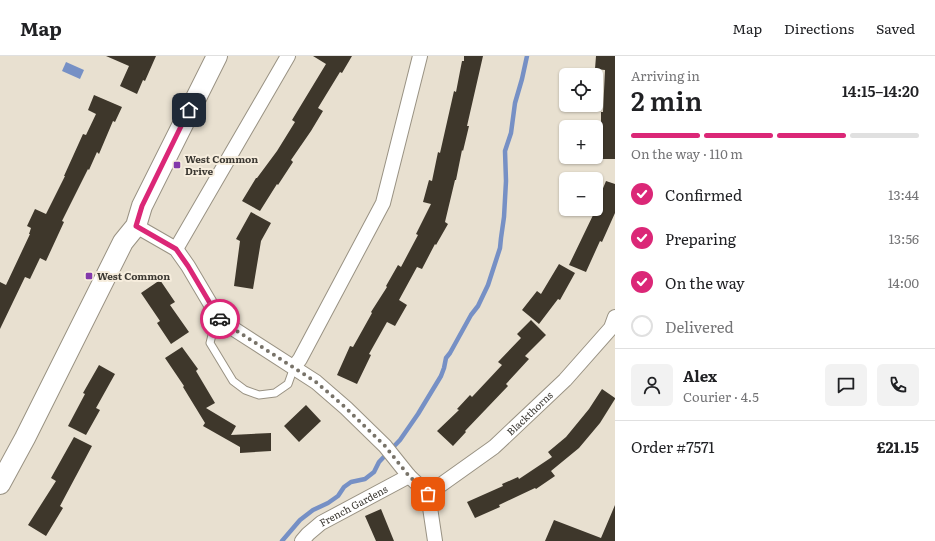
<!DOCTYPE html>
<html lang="en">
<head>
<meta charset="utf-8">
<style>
  :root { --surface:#fff; --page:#f2f2f2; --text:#202124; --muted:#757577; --line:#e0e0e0; --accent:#db2777 }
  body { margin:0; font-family:Literata,serif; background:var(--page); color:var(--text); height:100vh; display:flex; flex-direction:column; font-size:15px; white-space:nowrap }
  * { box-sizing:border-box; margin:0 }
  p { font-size:13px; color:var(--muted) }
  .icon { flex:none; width:22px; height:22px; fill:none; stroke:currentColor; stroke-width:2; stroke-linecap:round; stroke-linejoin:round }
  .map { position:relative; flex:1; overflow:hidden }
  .side { display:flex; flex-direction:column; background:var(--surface); width:320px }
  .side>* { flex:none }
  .fabs { position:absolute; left:559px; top:12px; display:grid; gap:8px }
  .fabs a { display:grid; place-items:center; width:44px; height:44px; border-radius:6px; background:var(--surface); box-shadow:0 1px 3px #0004; font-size:20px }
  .pin { position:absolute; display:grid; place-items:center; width:34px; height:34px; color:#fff; margin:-17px; border-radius:8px; box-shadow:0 2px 6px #0006 }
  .courier { position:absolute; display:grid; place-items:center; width:40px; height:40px; margin:-20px; border:3px solid #db2777; border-radius:50%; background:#fff; color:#222; box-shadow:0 1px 5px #0007 }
  .overview em { font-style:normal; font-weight:600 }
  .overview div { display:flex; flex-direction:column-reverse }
  .overview { display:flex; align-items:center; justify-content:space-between; height:68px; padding:0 16px }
  h1 { font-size:26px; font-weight:600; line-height:30px }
  .bar { display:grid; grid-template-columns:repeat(4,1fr); gap:6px 4px; align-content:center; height:48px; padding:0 16px }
  .bar i { height:5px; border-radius:3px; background:var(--line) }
  .bar .selected { background:var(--accent) }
  .bar p { grid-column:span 4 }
  .line { display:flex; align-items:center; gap:10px; padding:0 16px; border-top:1px solid var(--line) }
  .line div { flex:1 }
  .round { display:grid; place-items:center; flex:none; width:42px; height:42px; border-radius:6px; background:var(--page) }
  ol { padding:0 16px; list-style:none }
  li { display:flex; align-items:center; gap:12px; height:44px }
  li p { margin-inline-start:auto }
  li .icon { padding:4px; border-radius:50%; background:var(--accent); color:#fff; stroke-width:4 }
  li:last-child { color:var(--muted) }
  li i { width:22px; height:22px; border:2px solid var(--line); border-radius:50% }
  header { display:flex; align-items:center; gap:24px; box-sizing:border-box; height:56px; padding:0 20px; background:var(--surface); border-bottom:1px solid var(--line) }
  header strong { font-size:19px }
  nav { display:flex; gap:22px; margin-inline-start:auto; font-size:14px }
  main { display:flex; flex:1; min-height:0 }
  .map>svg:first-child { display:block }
  .water { fill:#7690c5 }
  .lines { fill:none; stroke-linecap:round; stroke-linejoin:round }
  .stream { stroke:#7690c5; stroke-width:4.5 }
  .building { fill:#3e372b }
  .service-casing { stroke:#999283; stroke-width:9 }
  .minor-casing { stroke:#999283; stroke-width:16 }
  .secondary-casing { stroke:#999283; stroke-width:22 }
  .service { stroke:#fff; stroke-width:7 }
  .minor { stroke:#fff; stroke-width:14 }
  .secondary { stroke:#fff; stroke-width:20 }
  .done { stroke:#787369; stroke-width:4; stroke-dasharray:0 7.2 }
  .route { stroke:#db2777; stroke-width:5 }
  .poi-dot { fill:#8339ab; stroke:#f6eddd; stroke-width:1.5 }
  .labels { text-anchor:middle; stroke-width:4; stroke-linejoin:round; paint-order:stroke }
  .poi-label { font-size:10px; font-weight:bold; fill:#3b3832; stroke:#f6eddd; text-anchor:start }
  .street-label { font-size:10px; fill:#3b3832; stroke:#f6eddd }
</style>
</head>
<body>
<header>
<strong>Map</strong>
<nav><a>Map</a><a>Directions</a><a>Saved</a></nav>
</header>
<main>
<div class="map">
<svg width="615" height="485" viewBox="0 0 615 485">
  <rect width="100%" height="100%" fill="#e8e0d0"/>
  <path class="water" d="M 66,6 L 84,14 L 80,23 L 62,15 Z"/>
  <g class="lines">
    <path class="stream" d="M 282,485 L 300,464 L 313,454 L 328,447 L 338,440 L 344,431 L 351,426 L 365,423 L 374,416 L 379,406 L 400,384 L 418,358 L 441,320 L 444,312 L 446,302 L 450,297 L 471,259 L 478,250 L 488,229 L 500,192 L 501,182 L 504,161 L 506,125 L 505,95 L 511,77 L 515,47 L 522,23 L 527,0"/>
  </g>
  <path class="building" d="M 106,0 L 156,0 L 145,25 L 143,24 L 137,38 L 120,30 L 129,10 Z
    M 313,0 L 352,0 L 342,17 L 340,16 L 318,52 L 323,55 L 311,75 L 291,104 L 293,106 L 278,129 L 277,128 L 260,155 L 242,145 L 256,122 L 257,122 L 277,95 L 295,66 L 292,64 L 326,8 Z
    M 464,0 L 483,0 L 467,70 L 469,70 L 463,95 L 462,94 L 456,124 L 455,124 L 445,166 L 448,168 L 436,189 L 435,188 L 422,213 L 417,211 L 399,244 L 407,249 L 395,270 L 387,266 L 369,298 L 371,299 L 357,328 L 337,319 L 350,290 L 353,291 L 372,257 L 371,256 L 387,231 L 386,230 L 398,209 L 401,211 L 418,179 L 416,178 L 431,148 L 423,146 L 429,124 L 432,125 L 438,96 L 440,97 L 454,35 L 456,36 L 462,5 L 464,5 Z
    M 596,0 L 615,0 L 615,103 L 601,103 L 602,72 L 601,72 L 601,56 L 603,56 L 605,14 L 595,13 Z
    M 94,39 L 122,51 L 115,66 L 113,65 L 99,98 L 97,96 L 89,114 L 88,113 L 62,165 L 64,166 L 46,205 L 40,202 L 30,223 L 25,221 L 0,273 L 0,226 L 6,229 L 30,178 L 29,178 L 31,172 L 27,170 L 35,153 L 46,158 L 65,120 L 64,120 L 83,78 L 86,79 L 96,58 L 88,54 Z
    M 606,125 L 615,128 L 615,157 L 602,186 L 600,185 L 586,216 L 569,209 L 596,153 L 598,148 L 597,147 Z
    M 251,156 L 271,167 L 261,185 L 253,233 L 234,230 L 240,185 L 236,183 Z
    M 559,208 L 575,217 L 560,244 L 558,243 L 539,268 L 522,254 L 537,235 L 541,238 Z
    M 160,224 L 175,246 L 170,249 L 189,276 L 171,288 L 157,267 L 160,265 L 141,237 Z
    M 531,264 L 546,279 L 525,300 L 529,303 L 506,328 L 508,330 L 465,375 L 466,376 L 453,390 L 437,375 L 459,354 L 457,353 L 470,339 L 472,341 L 502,309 L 498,306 L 521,282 L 517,278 Z
    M 182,291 L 198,313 L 196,315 L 215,347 L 206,352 L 236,370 L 231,379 L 271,377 L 271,395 L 240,397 L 240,391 L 203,370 L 205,367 L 183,331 L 184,330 L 165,302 Z
    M 99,309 L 115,318 L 96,352 L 100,354 L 86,379 L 68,370 L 85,338 L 83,337 Z
    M 602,333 L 615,342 L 615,343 L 600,367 L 579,392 L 551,415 L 555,420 L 536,433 L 535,432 L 499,449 L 500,451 L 475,462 L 467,446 L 503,430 L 502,428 L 518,421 L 519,423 L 552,401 L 548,396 L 566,381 L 589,353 Z
    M 306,349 L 321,365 L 299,386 L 284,370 Z
    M 74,381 L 92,390 L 60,450 L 63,452 L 46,480 L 28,469 L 56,425 L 51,422 Z
    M 615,449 L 615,485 L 545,485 L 554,464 L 601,482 Z
    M 381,453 L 394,485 L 376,485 L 365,460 Z"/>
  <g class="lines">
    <defs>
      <path id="service" d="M 223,266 L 213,275 L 210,287 L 233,325 L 245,334 L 259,339 L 275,337 L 288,328 L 294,311"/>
      <g id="minor">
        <path d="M 136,170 L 176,193 L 188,210 L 214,254 L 223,266 L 316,326 L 346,352 L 385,390 L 409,420 L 428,438 L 435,485"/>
        <path d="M 176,193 L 288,0"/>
        <path d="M 294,311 L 300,303 L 383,147 L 420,0"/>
        <path id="s1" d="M 428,438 L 494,391 L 565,324 L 611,272 L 615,261"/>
        <path id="s2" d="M 302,485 L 308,478 L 321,467 L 409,420"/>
      </g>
      <path id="secondary" d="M 0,428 L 25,382 L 123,186 L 136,170 L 142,150 L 217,0"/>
    </defs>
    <use href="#service" class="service-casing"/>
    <use href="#minor" class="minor-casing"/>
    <use href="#secondary" class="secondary-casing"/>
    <use href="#service" class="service"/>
    <use href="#minor" class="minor"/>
    <use href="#secondary" class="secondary"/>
  </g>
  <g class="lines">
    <path class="done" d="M 220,263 L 223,266 L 316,326 L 346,352 L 385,390 L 409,420 L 428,438"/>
    <path class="route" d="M 189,54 L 142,150 L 136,170 L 176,193 L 188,210 L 214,254 L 220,263"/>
  </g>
  <g class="poi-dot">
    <rect x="173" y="105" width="8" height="8" rx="2"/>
    <rect x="85" y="216" width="8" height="8" rx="2"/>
  </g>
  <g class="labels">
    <g class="poi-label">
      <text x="185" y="107">West Common<tspan x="185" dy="12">Drive</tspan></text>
      <text x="97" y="224">West Common</text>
    </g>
    <g class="street-label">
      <text dy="4" stroke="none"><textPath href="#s1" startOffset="130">Blackthorns</textPath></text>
      <text dy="4" stroke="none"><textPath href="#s2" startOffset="63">French Gardens</textPath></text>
    </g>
  </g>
</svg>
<div class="fabs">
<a><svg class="icon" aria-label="locate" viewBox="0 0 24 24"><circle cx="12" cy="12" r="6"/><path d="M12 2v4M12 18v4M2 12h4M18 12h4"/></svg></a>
<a>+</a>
<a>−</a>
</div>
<div class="pin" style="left:428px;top:438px;background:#ea580c"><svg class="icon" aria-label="bag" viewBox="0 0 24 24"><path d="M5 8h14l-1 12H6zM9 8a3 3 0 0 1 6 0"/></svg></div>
<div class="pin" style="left:189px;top:54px;background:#1f2937"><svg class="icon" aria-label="home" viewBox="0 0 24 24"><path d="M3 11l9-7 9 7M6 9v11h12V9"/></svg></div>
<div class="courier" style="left:220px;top:263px"><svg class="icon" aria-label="car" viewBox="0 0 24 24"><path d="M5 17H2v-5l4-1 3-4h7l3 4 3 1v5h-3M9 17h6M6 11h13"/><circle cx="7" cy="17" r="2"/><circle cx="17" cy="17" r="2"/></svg></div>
</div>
<section class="side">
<div class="overview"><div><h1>2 min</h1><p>Arriving in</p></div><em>14:15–14:20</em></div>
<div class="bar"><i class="selected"></i><i class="selected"></i><i class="selected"></i><i></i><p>On the way · 110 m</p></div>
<ol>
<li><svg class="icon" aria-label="check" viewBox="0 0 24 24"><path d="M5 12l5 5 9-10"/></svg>Confirmed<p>13:44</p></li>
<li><svg class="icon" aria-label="check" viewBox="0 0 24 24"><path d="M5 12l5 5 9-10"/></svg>Preparing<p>13:56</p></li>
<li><svg class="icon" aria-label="check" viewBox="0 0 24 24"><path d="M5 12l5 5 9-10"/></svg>On the way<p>14:00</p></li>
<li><i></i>Delivered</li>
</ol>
<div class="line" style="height:72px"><a class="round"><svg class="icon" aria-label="person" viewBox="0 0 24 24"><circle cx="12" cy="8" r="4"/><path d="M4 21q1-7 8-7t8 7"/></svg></a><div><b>Alex</b><p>Courier · 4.5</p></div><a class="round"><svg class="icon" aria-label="chat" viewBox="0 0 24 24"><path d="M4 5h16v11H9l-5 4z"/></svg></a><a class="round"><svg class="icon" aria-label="phone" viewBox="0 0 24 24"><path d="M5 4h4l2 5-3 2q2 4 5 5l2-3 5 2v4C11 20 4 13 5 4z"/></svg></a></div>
<div class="line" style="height:52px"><div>Order #7571</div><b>£21.15</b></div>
</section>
</main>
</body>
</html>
